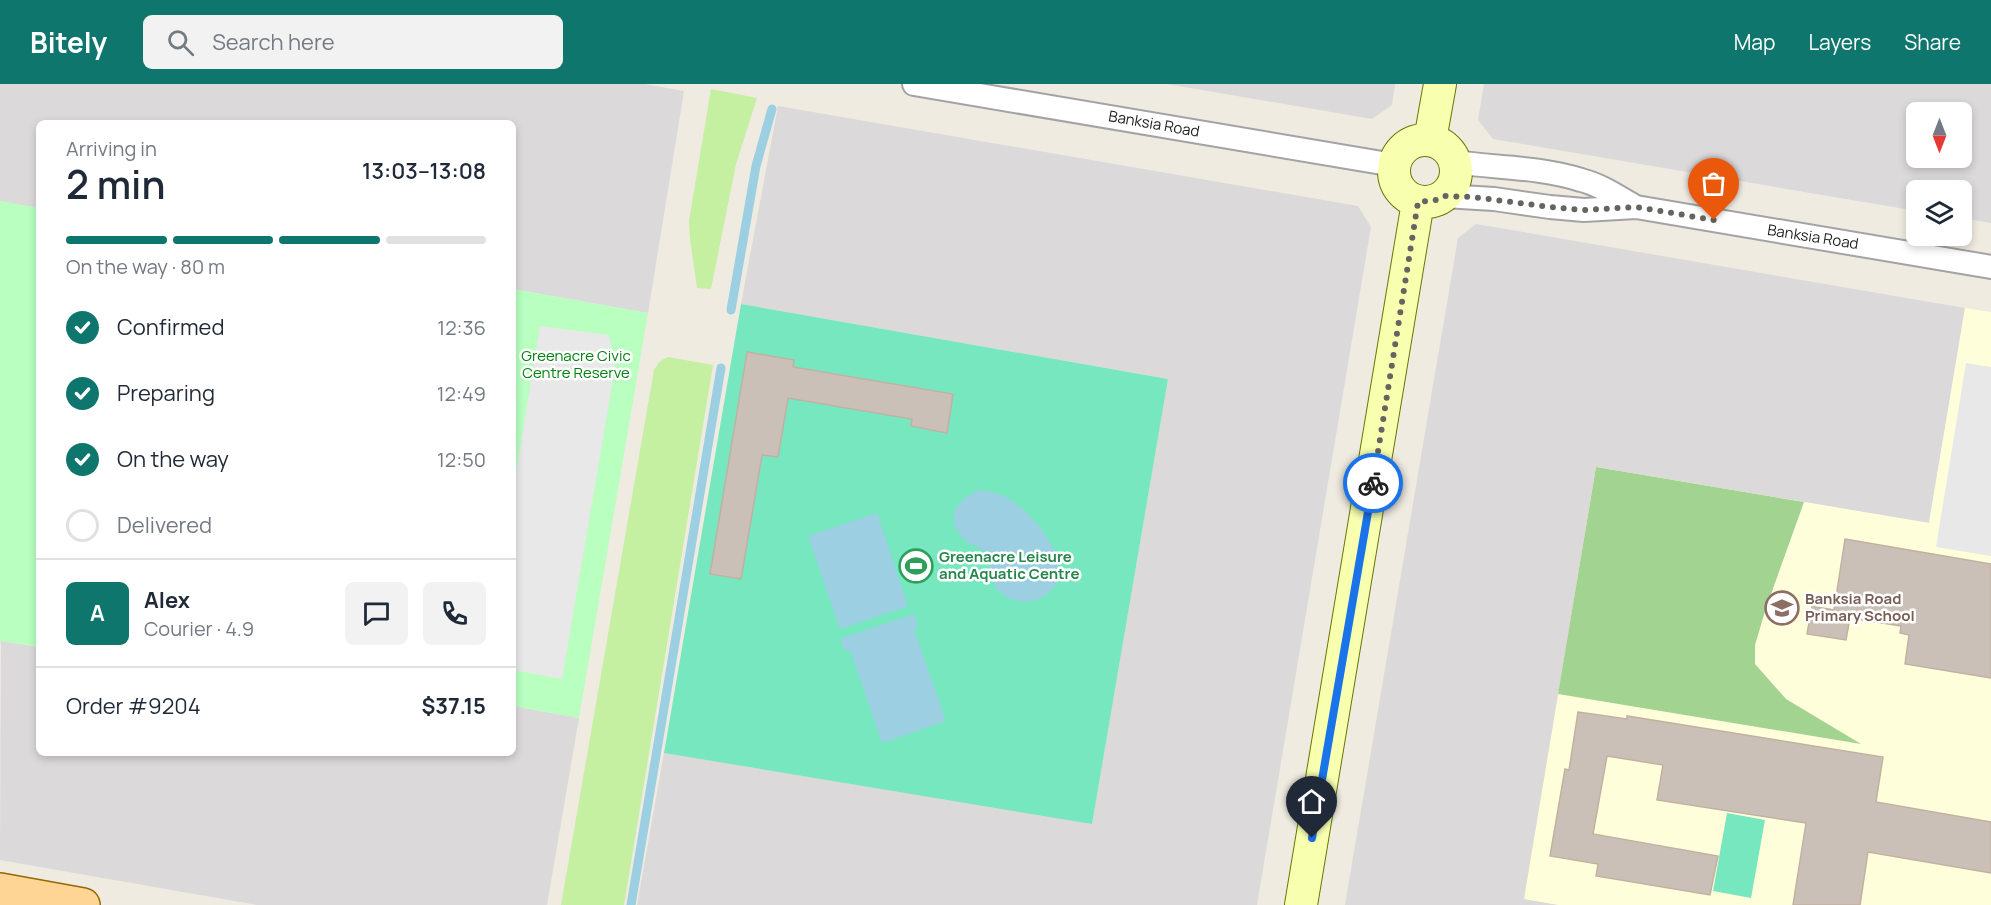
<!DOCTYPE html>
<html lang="en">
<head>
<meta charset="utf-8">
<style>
  :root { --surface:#fff; --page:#f2f2f3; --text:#1f2937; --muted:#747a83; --line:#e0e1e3; --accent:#0f766e }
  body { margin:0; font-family:Manrope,sans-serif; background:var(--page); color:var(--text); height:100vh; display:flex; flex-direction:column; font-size:22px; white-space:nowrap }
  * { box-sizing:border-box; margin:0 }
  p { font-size:20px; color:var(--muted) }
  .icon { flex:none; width:33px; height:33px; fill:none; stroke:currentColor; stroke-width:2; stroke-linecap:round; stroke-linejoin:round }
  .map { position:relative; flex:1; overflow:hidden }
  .drawer { position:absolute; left:36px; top:36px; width:480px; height:636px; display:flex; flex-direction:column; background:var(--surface); border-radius:9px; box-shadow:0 3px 9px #0003 }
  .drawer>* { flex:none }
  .needle { width:39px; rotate:180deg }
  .fabs { position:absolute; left:1906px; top:18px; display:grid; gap:12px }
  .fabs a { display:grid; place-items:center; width:66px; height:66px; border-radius:9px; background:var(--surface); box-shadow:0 3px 9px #0003; font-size:30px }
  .pin { position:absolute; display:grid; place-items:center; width:51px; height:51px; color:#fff; margin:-62px -26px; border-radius:50% 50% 50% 0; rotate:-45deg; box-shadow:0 0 6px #0007 }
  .pin .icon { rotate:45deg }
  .courier { position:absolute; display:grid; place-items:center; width:60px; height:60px; margin:-30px; border:4px solid #1a73e8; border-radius:50%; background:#fff; color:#222; box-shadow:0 2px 8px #0007 }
  .head em { font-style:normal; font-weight:600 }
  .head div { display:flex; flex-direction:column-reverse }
  .head { display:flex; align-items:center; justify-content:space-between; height:102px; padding:0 30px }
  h1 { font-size:39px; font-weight:600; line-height:45px }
  .bar { display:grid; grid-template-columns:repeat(4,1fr); gap:9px 6px; align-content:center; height:72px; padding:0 30px }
  .bar i { height:8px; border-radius:4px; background:var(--line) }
  .bar .current { background:var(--accent) }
  .bar p { grid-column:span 4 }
  .line { display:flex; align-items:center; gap:15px; padding:0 30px; border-top:2px solid var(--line) }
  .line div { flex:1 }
  .round { display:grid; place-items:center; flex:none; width:63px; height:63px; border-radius:9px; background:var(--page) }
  ol { padding:0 30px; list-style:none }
  li { display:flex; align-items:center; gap:18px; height:66px }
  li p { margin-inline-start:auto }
  li .icon { padding:6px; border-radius:50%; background:var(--accent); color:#fff; stroke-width:4 }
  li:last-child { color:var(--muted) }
  li i { width:33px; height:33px; border:3px solid var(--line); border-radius:50% }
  header { display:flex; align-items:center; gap:36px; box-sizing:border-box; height:84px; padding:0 30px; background:var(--accent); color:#fff }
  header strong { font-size:28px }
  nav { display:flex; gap:33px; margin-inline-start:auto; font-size:21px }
  .search { width:420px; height:54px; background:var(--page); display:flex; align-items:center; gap:15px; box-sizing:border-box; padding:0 21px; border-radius:9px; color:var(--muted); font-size:22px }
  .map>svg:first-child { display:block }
  .residential { fill:#dbd9d9; fill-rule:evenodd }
  .education { fill:#feffda }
  .grass { fill:#c5efa1 }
  .forest { fill:#a2d391 }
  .park { fill:#b8ffc0 }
  .pitch { fill:#76e7bf }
  .parking { fill:#e8e8e8 }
  .water { fill:#9ccfe1 }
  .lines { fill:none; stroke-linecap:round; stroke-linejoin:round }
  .stream { stroke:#9ccfe1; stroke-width:9 }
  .building { fill:#cbc0b7; stroke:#c2b1a2; stroke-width:1.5 }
  .street-casing { stroke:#a3a3a3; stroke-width:26 }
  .secondary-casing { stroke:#670; stroke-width:34 }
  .primary-casing { stroke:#956800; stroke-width:36 }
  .street { stroke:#fff; stroke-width:22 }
  .secondary { stroke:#f8ffaf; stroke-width:32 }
  .primary { stroke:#ffd596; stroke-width:33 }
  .done { stroke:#666461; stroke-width:6; stroke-dasharray:0 10.8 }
  .route { stroke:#1a73e8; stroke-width:8 }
  .labels { text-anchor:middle; stroke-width:5; stroke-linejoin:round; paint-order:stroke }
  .street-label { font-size:15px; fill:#1c1c1c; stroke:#fff }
  .park-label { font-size:15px; fill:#018410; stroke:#fff }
  .leisure-label { font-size:15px; font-weight:bold; fill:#27864d; stroke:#fff; text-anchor:start }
  .education-label { font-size:15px; font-weight:bold; fill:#785e54; stroke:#fff; text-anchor:start }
</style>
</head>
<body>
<header>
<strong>Bitely</strong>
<div class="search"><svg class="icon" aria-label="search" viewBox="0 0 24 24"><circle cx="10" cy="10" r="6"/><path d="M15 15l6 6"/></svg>Search here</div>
<nav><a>Map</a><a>Layers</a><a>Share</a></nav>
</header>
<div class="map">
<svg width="1991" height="821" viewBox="0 0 1991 821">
  <rect width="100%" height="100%" fill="#efebe1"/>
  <path class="residential" d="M 0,0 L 644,0 L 684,7 L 648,229 L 513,205 L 513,39 L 39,39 L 39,124 L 0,117 Z
    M 1167,0 L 1395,0 L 1392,21 L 1372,35 Z
    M 1484,0 L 1991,0 L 1991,139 L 1962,134 L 1962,106 L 1917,106 L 1917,127 L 1493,55 L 1478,36 ZM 1917,28 L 1962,28 L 1962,74 L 1917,74 Z
    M 778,22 L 1358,122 L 1371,143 L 1257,821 L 637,821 L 664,669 L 1092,739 L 1168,295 L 741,220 Z
    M 1476,140 L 1965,224 L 1929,439 L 1596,383 L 1525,815 L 1559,821 L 1345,821 L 1458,154 Z
    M 1,557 L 39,563 L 39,669 L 513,669 L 513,622 L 579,634 L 547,821 L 257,821 L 0,776 Z"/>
  <path class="education" d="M 1965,224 L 1991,228 L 1991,821 L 1559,821 L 1524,815 L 1596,383 L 1929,439 Z"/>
  <path class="grass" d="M 711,5 L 757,14 L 736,80 L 711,205 L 697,204 L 690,155 L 689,137 Z
    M 668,273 L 713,281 L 624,821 L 561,821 L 654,286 L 660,277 Z"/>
  <path class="forest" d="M 1596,383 L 1804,418 L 1766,524 L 1755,561 L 1755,580 L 1786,615 L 1861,660 L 1558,610 Z"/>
  <path class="park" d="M 0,117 L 39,124 L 39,563 L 1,557 L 0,562 Z
    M 513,205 L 648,229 L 579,634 L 513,622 Z"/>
  <path class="pitch" d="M 741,220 L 1168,295 L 1092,740 L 664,669 Z
    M 1727,729 L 1765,736 L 1751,814 L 1713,807 Z"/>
  <path class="parking" d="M 540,242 L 609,251 L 615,284 L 562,595 L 513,586 L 513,407 Z
    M 1966,279 L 1991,283 L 1991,472 L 1936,463 Z"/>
  <path class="water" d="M 981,406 C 988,407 996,409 1003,412 C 1034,426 1089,493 1038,515 C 1022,522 1002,515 994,500 C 989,490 991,478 985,469 C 979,460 969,462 963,454 C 943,433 958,413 981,406 Z
    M 877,429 L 908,522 L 840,545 L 808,452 Z
    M 914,530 L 918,542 L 914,545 L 946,637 L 882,659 L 850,566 L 845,567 L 840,555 Z"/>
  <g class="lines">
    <path class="stream" d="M 731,226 L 756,82 L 772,25
      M 631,821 L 721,284"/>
  </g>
  <path class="building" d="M 747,268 L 794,276 L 793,283 L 953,310 L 947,349 L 911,342 L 912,335 L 788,314 L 778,373 L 762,371 L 741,495 L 710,490 Z
    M 1845,455 L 1991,480 L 1991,594 L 1905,580 L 1909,551 L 1900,549 L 1901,542 L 1850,534 L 1846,556 L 1807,550 L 1812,522 L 1834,526 Z
    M 1578,628 L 1627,635 L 1627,632 L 1883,673 L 1876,718 L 1991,738 L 1991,789 L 1868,768 L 1860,821 L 1793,821 L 1806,739 L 1657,716 L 1663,681 L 1607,672 L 1593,750 L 1718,772 L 1710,811 L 1596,792 L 1598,780 L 1550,772 L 1565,685 L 1569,686 Z"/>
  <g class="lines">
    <defs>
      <path id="street" d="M 914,0 L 1394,81
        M 1455,78 C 1497,84 1540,83 1581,96 C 1601,101 1618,113 1636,123
        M 1444,112 L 1494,115 L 1550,123 L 1584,126 L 1636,123 L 1991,183"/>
      <path id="secondary" d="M1394 87a31 31 0 1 1 62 0a31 31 0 1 1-62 0Z
        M 1430,56 L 1440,0
        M 1301,821 L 1418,118"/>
      <path id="primary" d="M 0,806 L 83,821"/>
    </defs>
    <use href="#street" class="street-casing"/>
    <use href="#secondary" class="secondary-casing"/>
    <use href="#primary" class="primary-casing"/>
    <use href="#street" class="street"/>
    <use href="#secondary" class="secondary"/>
    <use href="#primary" class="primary"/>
  </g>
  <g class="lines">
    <path class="done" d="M 1373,399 L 1418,118 L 1436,116 L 1444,112 L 1473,113 L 1550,123 L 1584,126 L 1636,123 L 1714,136"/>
    <path class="route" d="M 1312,754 L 1373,399"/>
  </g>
  <defs>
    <symbol id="stadium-ring" viewBox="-11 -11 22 22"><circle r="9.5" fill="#fff" stroke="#2e9e5b" stroke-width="1.5"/><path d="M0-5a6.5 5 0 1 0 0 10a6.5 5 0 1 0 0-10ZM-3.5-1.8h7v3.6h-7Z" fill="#2e9e5b"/></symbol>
    <symbol id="school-ring" viewBox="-11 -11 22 22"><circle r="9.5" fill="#fff" stroke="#8d6e63" stroke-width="1.5"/><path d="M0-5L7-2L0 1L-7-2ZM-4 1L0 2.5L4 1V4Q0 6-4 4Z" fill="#8d6e63"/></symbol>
  </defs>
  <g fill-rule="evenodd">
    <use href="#stadium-ring" x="897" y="463" width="38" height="38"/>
    <use href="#school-ring" x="1763" y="505" width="38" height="38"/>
  </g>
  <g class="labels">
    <g class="street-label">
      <text transform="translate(1154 40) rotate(10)" y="5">Banksia Road</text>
      <text transform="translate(1813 153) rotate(9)" y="5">Banksia Road</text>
    </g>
    <g class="park-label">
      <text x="576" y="277">Greenacre Civic<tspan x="576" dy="17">Centre Reserve</tspan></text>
    </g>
    <g class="leisure-label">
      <text x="939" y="478">Greenacre Leisure<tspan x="939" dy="17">and Aquatic Centre</tspan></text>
    </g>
    <g class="education-label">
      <text x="1805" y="520">Banksia Road<tspan x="1805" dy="17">Primary School</tspan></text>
    </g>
  </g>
</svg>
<div class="fabs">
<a><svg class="needle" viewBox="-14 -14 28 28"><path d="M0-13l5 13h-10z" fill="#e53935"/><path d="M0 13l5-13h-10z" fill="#747a83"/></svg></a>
<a><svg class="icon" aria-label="layers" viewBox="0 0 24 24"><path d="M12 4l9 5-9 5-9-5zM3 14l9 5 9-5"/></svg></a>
</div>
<div class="pin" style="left:1714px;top:136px;background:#ea580c"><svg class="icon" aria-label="bag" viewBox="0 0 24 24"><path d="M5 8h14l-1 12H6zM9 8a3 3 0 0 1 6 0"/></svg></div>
<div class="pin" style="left:1312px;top:754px;background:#1f2937"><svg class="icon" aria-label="home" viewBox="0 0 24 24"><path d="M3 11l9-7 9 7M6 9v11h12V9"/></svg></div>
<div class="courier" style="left:1373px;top:399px"><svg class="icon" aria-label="bike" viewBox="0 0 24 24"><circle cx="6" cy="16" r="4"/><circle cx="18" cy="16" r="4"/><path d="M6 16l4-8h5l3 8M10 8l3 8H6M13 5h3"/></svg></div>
<section class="drawer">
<div class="head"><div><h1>2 min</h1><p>Arriving in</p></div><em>13:03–13:08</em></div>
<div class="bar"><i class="current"></i><i class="current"></i><i class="current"></i><i></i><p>On the way · 80 m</p></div>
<ol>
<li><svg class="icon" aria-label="check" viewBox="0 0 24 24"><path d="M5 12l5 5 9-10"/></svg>Confirmed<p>12:36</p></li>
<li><svg class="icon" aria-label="check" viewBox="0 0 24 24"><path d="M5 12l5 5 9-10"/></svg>Preparing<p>12:49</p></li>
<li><svg class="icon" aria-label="check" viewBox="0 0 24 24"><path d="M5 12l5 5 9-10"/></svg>On the way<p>12:50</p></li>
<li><i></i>Delivered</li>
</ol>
<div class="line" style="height:108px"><b class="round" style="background:var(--accent);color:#fff">A</b><div><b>Alex</b><p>Courier · 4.9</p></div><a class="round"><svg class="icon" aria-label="chat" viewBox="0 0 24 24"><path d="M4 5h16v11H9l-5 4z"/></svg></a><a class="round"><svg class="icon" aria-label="phone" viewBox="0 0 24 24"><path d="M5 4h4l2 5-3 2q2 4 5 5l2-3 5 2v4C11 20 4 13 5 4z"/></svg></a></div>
<div class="line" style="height:78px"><div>Order #9204</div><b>$37.15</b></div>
</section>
</div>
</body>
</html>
